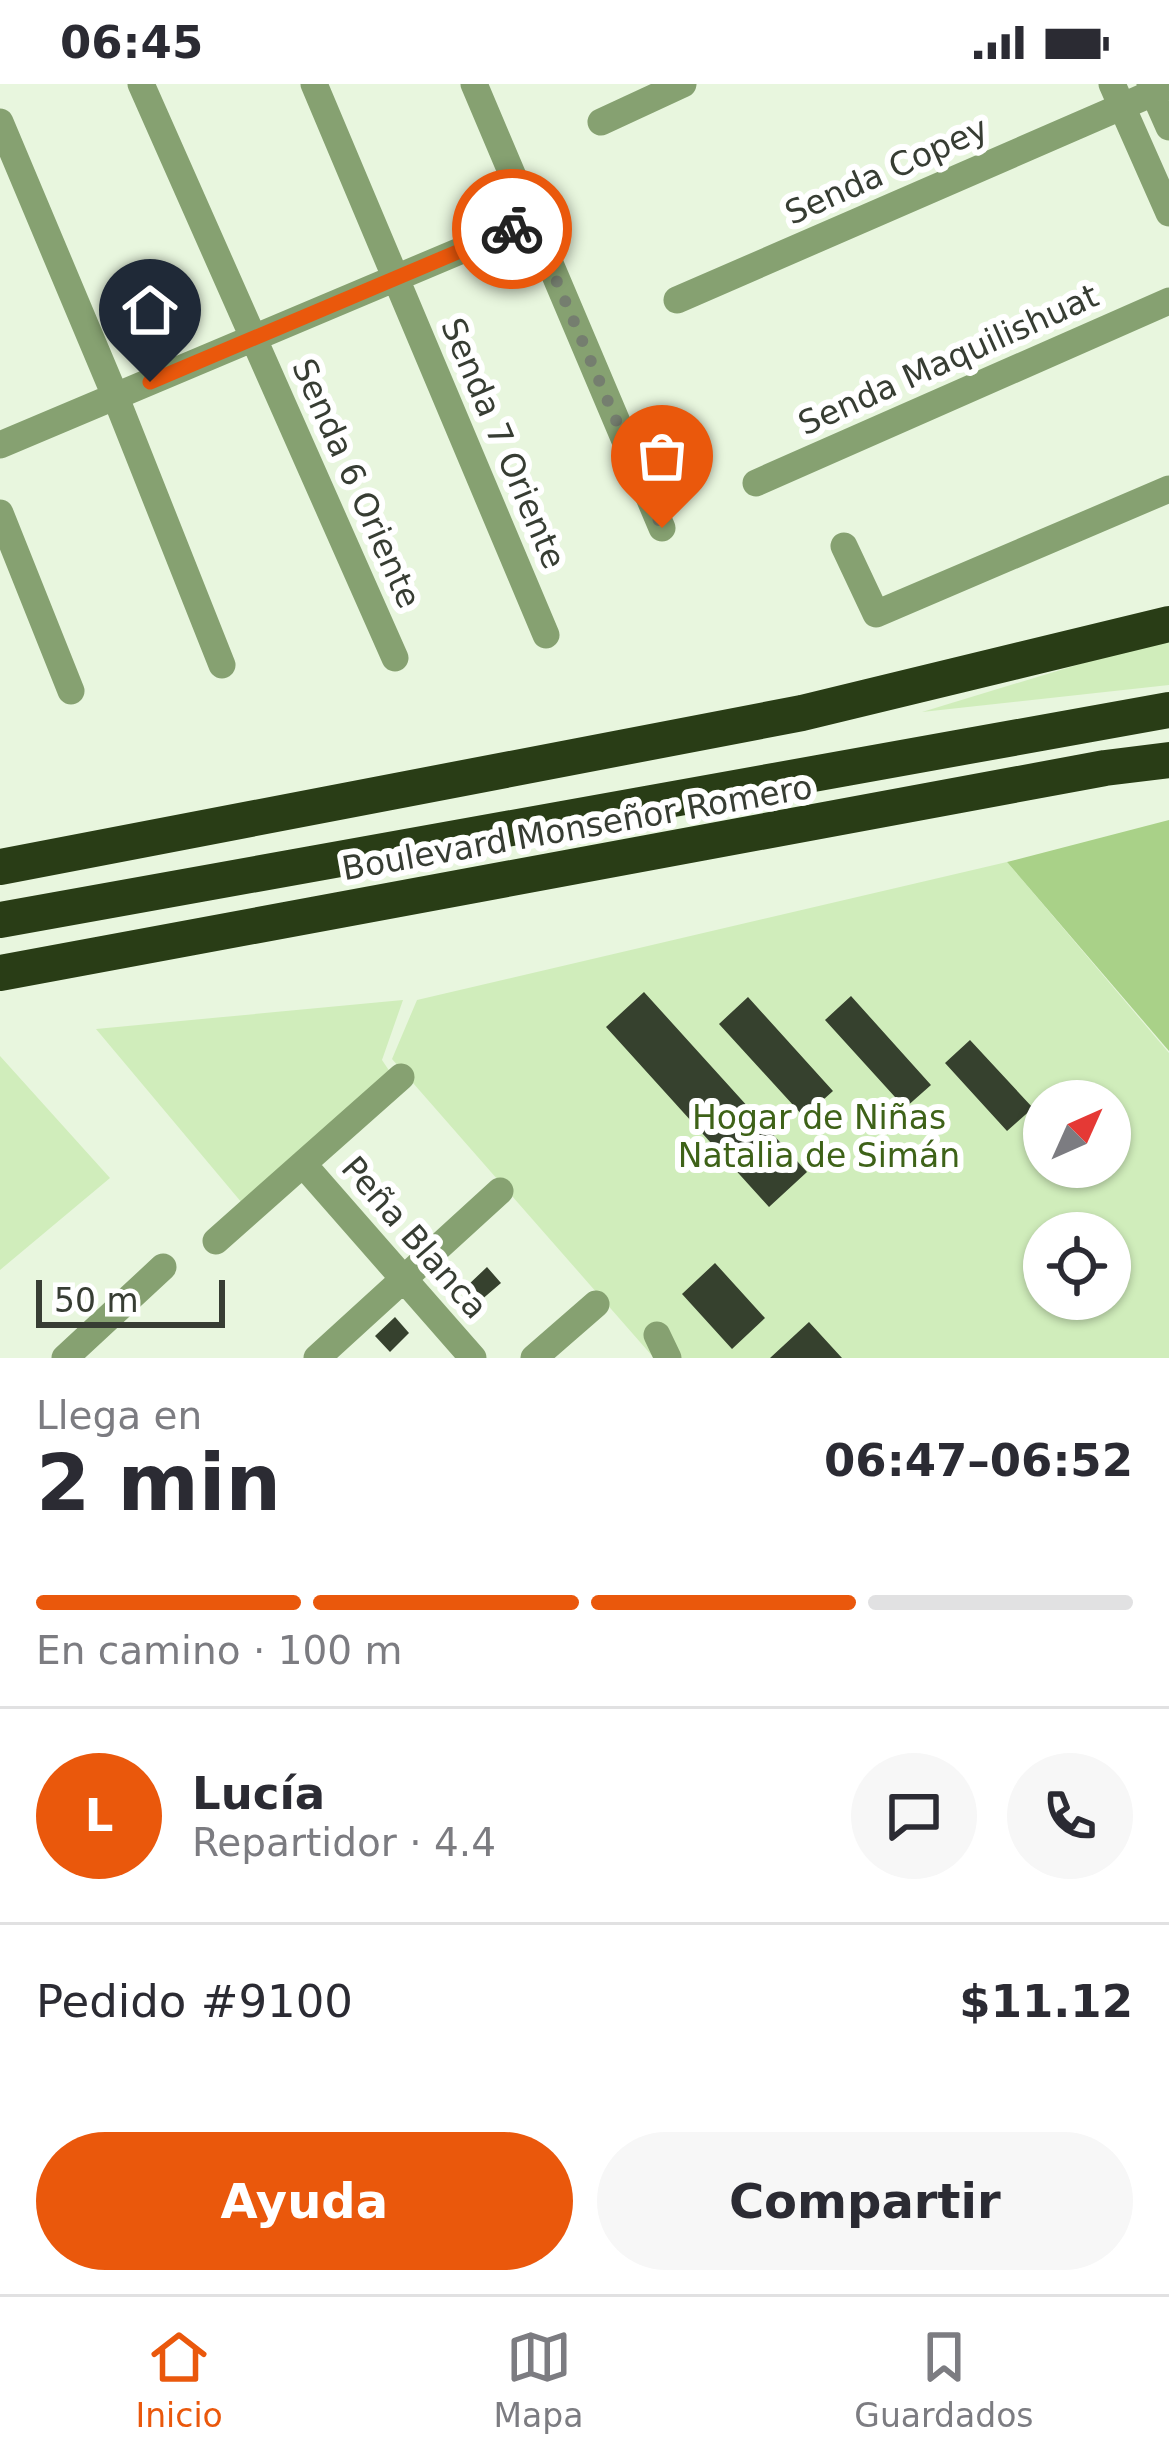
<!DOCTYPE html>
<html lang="es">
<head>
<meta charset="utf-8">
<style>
  :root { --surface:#fff; --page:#f7f7f7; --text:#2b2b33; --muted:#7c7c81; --line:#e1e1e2; --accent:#ea580c }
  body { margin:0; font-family:"DejaVu Sans",sans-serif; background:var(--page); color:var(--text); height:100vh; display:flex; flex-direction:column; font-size:45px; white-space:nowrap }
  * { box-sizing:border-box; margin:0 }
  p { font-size:39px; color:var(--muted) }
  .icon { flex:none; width:66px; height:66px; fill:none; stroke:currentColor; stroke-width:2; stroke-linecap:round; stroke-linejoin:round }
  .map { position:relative; height:1274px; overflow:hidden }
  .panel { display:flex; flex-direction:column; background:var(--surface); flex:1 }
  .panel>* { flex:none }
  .needle { width:78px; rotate:45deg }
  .fabs { position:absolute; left:1023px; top:996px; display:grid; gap:24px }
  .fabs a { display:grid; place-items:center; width:108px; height:108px; border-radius:50%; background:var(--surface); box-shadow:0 3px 9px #0004; font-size:60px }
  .scale { position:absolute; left:36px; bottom:30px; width:189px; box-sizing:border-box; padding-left:12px; border:6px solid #373d33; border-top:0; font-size:33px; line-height:42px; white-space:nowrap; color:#373d33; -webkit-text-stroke:9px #fff; paint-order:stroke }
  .pin { position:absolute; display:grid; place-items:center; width:102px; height:102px; color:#fff; margin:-123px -51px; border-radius:50% 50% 50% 0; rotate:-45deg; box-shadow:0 0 12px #0007 }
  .pin .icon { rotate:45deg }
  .courier { position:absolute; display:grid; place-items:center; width:120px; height:120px; margin:-60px; border:9px solid #ea580c; border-radius:50%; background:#fff; color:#222; box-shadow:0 3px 15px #0007 }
  .headline em { font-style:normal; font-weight:700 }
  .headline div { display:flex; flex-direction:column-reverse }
  .headline { display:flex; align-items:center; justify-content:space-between; height:204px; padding:0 36px }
  h1 { font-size:78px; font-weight:700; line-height:90px }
  .bar { display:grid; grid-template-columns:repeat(4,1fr); gap:18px 12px; align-content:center; height:144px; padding:0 36px }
  .bar i { height:15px; border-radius:9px; background:var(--line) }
  .bar .on { background:var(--accent) }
  .bar p { grid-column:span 4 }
  .line { display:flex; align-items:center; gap:30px; padding:0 36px; border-top:3px solid var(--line) }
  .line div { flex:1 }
  .round { display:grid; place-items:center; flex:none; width:126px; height:126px; border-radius:63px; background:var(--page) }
  .primary-button { display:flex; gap:24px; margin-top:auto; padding:24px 36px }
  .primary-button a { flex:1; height:138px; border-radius:72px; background:var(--accent); color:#fff; font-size:48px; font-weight:700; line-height:138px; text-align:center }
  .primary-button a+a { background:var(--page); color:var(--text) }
  .status { display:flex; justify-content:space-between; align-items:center; height:84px; padding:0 60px; background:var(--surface); direction:ltr }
  .status svg { height:33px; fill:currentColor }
  .tabs { display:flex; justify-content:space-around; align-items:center; height:168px; border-top:3px solid var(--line); background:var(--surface); font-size:33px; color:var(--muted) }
  .tabs a { display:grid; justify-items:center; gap:6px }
  .tabs .on { color:var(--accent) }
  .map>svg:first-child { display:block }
  .green { fill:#d0edbb; fill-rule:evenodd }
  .forest { fill:#a9d188 }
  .building { fill:#36412e }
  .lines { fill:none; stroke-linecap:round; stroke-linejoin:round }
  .minor { stroke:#86a171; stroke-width:27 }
  .highway { stroke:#293d16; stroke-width:36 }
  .done { stroke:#757e6f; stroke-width:12; stroke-dasharray:0 21.6 }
  .route { stroke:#ea580c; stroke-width:15 }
  .labels { text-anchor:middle; stroke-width:12; stroke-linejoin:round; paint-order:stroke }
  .street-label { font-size:33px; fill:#373d33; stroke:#fff }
  .park-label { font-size:33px; fill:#3e6218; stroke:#fff }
</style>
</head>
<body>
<div class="status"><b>06:45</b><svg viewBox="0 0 49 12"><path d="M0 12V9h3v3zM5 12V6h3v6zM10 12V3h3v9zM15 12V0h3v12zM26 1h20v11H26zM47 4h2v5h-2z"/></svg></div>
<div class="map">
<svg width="1169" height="1274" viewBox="0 0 1169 1274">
  <rect width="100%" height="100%" fill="#e8f6de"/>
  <path class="green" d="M 1169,553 L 1169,601 L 922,628 Z
    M 1007,778 L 1169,969 L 1169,1274 L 654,1274 L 392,975 L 417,916 ZM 1044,1017 L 1110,1017 L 1110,1083 L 1044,1083 ZM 1044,1149 L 1110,1149 L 1110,1215 L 1044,1215 Z
    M 403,916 L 382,976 L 390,988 L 242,1119 L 96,945 Z
    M 0,972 L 110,1094 L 0,1186 Z"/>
  <path class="forest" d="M 1169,736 L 1169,967 L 1007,778 Z"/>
  <path class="building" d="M 644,908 L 807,1088 L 769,1123 L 606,943 Z
    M 851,912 L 931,1001 L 905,1024 L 825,936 Z
    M 748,913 L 833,1007 L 804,1033 L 719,940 Z
    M 970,956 L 1033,1024 L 1007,1047 L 945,979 Z
    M 715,1179 L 765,1234 L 732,1265 L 682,1210 Z
    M 487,1183 L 501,1199 L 480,1217 L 467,1202 Z
    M 395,1233 L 409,1249 L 390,1268 L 375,1252 Z
    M 809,1238 L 842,1274 L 770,1274 Z"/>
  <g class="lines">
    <path class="minor" d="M 141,0 L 395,574
      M 314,0 L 546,551
      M 474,0 L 662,444
      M 1112,0 L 1169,129
      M 1150,0 L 1169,43
      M 0,38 L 116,314 L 222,581
      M 601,38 L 683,0
      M 677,216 L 1169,2
      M 0,361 L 531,137
      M 756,399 L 1169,217
      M 0,429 L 71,607
      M 844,462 L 876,530 L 1169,405
      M 303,1080 L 473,1274
      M 216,1157 L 401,993
      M 657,1251 L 668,1274
      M 65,1274 L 163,1183
      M 317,1274 L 500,1107
      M 534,1274 L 596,1220"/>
    <path class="highway" d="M 0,783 L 802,629 L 1169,540
      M 0,836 L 1169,626
      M 0,889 L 1105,684 L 1169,676"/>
  </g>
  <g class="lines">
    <path class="done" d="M 512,145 L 531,137 L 662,444"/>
    <path class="route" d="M 150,298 L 512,145"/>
  </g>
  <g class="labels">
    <g class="street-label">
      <text transform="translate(886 86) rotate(-24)" y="12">Senda Copey</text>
      <text transform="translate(948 275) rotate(-24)" y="12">Senda Maquilishuat</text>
      <text transform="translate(504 359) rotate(67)" y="12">Senda 7 Oriente</text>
      <text transform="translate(357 399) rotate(66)" y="12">Senda 6 Oriente</text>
      <text transform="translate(577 743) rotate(-10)" y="12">Boulevard Monseñor Romero</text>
      <text transform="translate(415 1153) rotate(49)" y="12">Peña Blanca</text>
    </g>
    <g class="park-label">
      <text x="819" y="1045">Hogar de Niñas<tspan x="819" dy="38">Natalia de Simán</tspan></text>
    </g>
  </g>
</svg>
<div class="fabs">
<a><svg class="needle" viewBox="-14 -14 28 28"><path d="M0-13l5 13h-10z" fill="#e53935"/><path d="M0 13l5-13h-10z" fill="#7c7c81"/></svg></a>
<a><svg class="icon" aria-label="locate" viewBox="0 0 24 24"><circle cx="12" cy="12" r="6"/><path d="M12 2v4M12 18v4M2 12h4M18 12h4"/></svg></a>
</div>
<div class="scale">50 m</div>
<div class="pin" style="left:662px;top:444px;background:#ea580c"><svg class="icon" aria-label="bag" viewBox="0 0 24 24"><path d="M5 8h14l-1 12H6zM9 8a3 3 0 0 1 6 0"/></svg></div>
<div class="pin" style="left:150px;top:298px;background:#1f2937"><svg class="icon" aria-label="home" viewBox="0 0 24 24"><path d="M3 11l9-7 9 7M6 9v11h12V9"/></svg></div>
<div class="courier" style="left:512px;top:145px"><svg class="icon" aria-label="bike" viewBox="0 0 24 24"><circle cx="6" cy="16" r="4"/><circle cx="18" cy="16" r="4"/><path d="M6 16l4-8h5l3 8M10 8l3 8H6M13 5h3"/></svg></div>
</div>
<section class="panel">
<div class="headline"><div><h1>2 min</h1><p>Llega en</p></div><em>06:47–06:52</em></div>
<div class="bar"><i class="on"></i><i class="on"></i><i class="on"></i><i></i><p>En camino · 100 m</p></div>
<div class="line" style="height:216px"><b class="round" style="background:var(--accent);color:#fff">L</b><div><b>Lucía</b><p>Repartidor · 4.4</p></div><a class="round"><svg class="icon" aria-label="chat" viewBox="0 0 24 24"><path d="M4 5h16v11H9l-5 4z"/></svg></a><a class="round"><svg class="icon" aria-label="phone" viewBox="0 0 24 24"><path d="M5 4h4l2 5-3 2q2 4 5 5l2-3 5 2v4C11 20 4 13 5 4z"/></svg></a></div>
<div class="line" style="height:156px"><div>Pedido #9100</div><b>$11.12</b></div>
<div class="primary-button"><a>Ayuda</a><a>Compartir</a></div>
</section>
<nav class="tabs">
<a class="on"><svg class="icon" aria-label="home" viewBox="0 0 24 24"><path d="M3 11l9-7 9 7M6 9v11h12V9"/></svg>Inicio</a>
<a><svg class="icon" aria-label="map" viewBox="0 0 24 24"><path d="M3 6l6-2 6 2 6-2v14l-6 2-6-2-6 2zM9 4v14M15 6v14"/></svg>Mapa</a>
<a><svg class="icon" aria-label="saved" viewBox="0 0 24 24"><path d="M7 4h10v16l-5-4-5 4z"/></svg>Guardados</a>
</nav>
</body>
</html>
